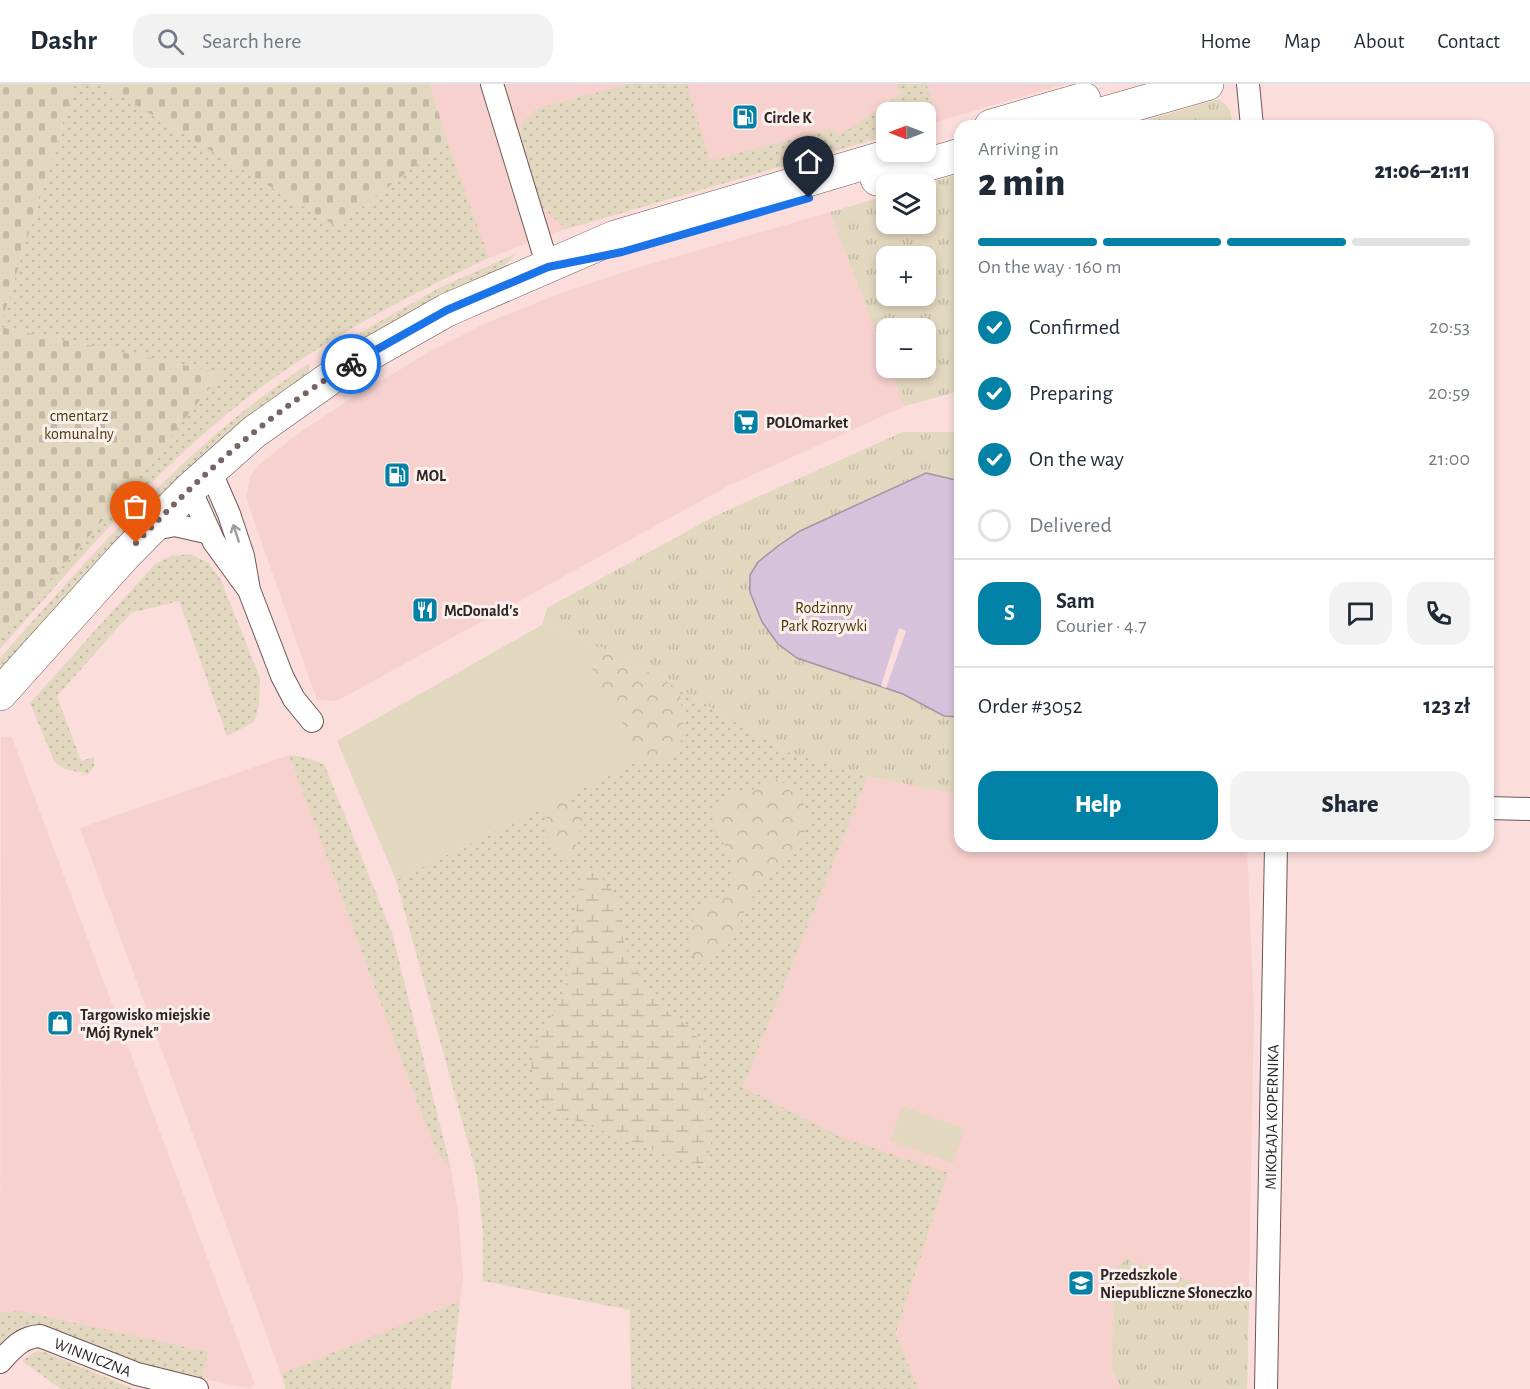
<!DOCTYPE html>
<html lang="en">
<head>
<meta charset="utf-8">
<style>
  :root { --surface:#fff; --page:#f2f2f3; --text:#1f2937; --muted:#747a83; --line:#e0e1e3; --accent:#0081a5 }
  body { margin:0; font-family:"Alegreya Sans",sans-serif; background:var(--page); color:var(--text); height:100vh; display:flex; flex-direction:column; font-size:22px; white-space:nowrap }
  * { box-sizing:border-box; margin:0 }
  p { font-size:20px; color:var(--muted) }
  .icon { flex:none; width:33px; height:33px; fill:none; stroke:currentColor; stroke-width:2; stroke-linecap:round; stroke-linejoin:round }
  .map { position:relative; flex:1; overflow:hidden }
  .drawer { position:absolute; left:954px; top:36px; width:540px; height:732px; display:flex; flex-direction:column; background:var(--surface); border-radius:18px; box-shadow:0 3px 9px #0003 }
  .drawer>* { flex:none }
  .needle { width:39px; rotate:270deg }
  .fabs { position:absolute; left:876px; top:18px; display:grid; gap:12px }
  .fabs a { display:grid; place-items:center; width:60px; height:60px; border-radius:12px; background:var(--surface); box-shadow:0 3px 9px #0003; font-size:30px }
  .pin { position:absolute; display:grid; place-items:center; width:51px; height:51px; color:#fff; margin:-62px -26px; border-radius:50% 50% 50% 0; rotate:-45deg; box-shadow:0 0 6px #0007 }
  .pin .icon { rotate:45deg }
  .courier { position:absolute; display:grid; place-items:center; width:60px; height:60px; margin:-30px; border:4px solid #1a73e8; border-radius:50%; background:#fff; color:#222; box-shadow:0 2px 8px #0007 }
  .head em { font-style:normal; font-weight:800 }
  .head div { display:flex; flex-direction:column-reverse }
  .head { display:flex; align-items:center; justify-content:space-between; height:102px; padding:0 24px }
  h1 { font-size:39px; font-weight:800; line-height:45px }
  .bar { display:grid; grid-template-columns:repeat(4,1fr); gap:9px 6px; align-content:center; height:72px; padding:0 24px }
  .bar i { height:8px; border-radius:4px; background:var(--line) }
  .bar .on { background:var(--accent) }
  .bar p { grid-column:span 4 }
  .line { display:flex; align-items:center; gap:15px; padding:0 24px; border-top:2px solid var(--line) }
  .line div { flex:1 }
  .round { display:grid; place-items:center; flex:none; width:63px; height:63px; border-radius:18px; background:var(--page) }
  ol { padding:0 24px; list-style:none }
  li { display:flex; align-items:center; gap:18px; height:66px }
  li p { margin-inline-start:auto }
  li .icon { padding:6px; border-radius:50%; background:var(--accent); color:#fff; stroke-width:4 }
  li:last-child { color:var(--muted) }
  li i { width:33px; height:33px; border:3px solid var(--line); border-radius:50% }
  .cta { display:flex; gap:12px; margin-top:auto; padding:12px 24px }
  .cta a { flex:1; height:69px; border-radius:18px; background:var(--accent); color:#fff; font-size:24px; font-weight:800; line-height:69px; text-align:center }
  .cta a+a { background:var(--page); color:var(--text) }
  header { display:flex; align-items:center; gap:36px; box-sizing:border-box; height:84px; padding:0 30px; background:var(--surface); border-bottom:2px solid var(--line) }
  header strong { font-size:28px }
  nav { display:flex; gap:33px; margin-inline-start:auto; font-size:21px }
  .search { width:420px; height:54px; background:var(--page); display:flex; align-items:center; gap:15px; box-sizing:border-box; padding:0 21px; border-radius:18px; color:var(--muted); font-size:22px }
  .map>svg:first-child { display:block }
  .built { fill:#f7d1ce }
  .grass { fill:url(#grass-dots) }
  .forest { fill:url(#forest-crowns) }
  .wetland { fill:url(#wetland-marsh) }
  .cemetery { fill:url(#cemetery-stones) }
  .park { fill:url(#park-tufts); fill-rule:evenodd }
  .pitch { fill:#e2d7bf }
  .water { fill:#d7c2db; stroke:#a493a4; stroke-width:1.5 }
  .pier { fill:#fbdedb }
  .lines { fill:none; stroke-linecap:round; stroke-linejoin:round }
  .street-casing { stroke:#6f5654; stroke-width:24 }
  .secondary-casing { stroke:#6f5654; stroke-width:34 }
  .street { stroke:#fff; stroke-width:22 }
  .secondary { stroke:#fff; stroke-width:33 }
  .oneway { stroke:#a19c9c }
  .done { stroke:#766563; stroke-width:6; stroke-dasharray:0 10.8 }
  .route { stroke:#1a73e8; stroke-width:8 }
  .labels { text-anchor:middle; stroke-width:6; stroke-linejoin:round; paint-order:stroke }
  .poi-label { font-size:16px; font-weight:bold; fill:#2e2423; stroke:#fcf0ee; text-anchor:start }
  .park-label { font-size:16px; fill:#4c3903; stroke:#fcf0ee }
  .street-label { font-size:16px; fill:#2e2423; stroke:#fcf0ee }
</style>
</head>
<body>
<header>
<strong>Dashr</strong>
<div class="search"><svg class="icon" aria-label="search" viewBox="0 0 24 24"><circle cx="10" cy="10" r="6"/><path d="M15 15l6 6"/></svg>Search here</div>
<nav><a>Home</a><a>Map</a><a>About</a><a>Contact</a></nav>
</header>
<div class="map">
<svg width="1530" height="1305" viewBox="0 0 1530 1305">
  <defs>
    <pattern id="grass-dots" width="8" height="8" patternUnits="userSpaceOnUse" patternTransform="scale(1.5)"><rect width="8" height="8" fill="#e2d7bf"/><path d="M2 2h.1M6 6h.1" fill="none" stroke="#c2b8a4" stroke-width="1.8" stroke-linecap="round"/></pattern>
    <pattern id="forest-crowns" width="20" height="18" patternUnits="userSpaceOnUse" patternTransform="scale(1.5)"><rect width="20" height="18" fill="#e2d7bf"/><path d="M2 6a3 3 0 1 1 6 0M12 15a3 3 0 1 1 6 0" fill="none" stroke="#c2b8a4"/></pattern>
    <pattern id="wetland-marsh" width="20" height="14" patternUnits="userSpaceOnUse" patternTransform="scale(1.5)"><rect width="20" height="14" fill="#e2d7bf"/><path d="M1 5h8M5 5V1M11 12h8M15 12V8" fill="none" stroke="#c2b8a4"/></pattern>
    <pattern id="cemetery-stones" width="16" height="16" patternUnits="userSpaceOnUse" patternTransform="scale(1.5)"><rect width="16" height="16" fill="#e2d7bf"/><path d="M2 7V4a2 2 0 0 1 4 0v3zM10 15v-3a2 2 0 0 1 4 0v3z" fill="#c2b8a4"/></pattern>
    <pattern id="park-tufts" width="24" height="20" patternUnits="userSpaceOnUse" patternTransform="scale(1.5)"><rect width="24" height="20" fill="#e2d7bf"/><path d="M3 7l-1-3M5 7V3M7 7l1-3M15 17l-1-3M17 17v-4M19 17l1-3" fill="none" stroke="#c2b8a4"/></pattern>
  </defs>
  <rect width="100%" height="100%" fill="#fbdedb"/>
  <path class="built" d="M 430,0 L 1065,0 L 926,41 L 926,28 L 886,28 L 886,52 L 566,145 L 489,174 L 447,57 Z
    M 830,128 L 886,275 L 886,284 L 890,284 L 905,322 L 728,402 L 337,617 L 317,616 L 246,414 L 250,393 L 260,380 L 296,351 L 352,314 L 429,268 L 486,239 L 558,210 L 633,185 Z
    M 1,653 L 12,653 L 255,1301 L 250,1305 L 139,1281 L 50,1246 L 0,1267 Z
    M 289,671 L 419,1023 L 436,1067 L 451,1085 L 458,1127 L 463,1195 L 460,1217 L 281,1290 L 80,744 Z
    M 868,692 L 960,711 L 960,762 L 1247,762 L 1254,928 L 1247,1305 L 918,1305 L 896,1249 L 948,1090 L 843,1054 L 743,1003 Z"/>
  <path class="grass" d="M 75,0 L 101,0 L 337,143 L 447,57 L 489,174 C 402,214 314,261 238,321 C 149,392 75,480 0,565 L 0,552 L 97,443 L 222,289 L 0,243 Z
    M 629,0 L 687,0 L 710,77 L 834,44 L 839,52 L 901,9 L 896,2 L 899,0 L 925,0 C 935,12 933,27 927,40 L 926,28 L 886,28 L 886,52 L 566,145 L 542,123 L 520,51 L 522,39 L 536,25 Z
    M 517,169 L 500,186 L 347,265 L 331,265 L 439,204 Z
    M 310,279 L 307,291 L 0,587 L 0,574 C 95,467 189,358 310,279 Z
    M 191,470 L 208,479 L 220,494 L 260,594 L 259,622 L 254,638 L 227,652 L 179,517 L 131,529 L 57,612 L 81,677 L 94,673 L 94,682 L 88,691 C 78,684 69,692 54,677 L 30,619 L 154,481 L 170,472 Z
    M 594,559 L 680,605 L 784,667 L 868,692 L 743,1003 L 843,1054 L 948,1089 L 896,1249 L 918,1305 L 631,1305 L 630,1226 L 483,1197 L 483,1149 L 477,1092 L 396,796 L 642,675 L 587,577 Z
    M 289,671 C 300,672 316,675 325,682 L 392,849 L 451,1085 L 436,1067 L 419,1023 Z
    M 460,1217 L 451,1305 L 286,1305 L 281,1290 Z
    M 20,1227 L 208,1268 L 202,1295 L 139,1281 L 78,1258 L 0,1267 L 0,1229 Z
    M 37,1267 L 44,1268 L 134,1305 L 61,1305 L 22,1277 Z"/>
  <path class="forest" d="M 594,559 L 680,605 L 684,651 L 673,673 L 656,678 L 643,675 L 587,577 Z
    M 776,695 C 795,704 803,715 810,735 L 796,769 L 769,793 L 749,817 L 734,855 L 712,874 L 698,879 L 689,865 L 694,827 L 727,808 L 735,793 L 730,769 L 714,745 L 715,728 L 731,711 L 759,704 Z
    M 562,715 L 569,715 L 583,732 L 576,763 L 569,777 C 547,763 542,745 549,721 Z"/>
  <path class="wetland" d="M 595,785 L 616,811 L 624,860 L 648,909 L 672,932 L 692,944 L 698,954 L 711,1058 L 708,1078 L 697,1082 L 555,1029 L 543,1021 L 531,982 L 534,964 L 565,908 L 580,795 L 585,787 Z"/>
  <path class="cemetery" d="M 0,0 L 75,0 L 0,243 L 222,289 L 97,443 L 0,552 Z
    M 101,0 L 430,0 L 447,57 L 337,143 Z"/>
  <path class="park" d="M 1219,15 C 1230,22 1231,29 1232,42 L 1127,42 Z
    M 960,90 L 960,307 L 905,322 L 890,284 L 926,284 L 926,244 L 886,244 L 886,275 L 830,128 L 886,112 L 886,140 L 926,140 L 925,100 ZM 926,172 L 926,212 L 886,212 L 886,172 Z
    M 903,348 L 960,348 L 960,711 L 868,692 L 784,667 L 680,605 L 594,559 L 542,541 L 547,524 L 715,432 Z
    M 1126,1175 L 1210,1204 L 1249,1207 L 1247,1305 L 1121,1305 L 1112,1285 L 1114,1188 Z"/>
  <path class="pitch" d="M 542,541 L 594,559 L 588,577 L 643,675 L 396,796 L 337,657 Z
    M 902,1022 L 965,1045 L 953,1079 L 890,1057 Z"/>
  <path class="water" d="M 926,389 L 960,397 L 960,633 L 944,632 L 903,610 L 797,574 L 778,560 L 762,538 L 750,508 L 750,491 L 758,478 L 778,462 L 800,447 Z"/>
  <path class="pier" d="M 899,544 L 906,547 L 886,604 L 881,602 Z"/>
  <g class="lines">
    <defs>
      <g id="street">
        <path d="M 492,0 L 548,183"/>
        <path d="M 1248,0 L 1252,42"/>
        <path d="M 210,386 L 229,430 L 243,472 L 249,506 L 282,592 L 294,615 L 312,637"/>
        <path d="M 190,405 L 214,458 L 246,502"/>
        <path d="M 149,446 L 175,441 L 210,449"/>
        <path d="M 1488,724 L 1530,725"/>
        <path id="s1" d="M 0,1278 C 12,1265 21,1253 40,1252 L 137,1290 L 197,1305"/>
        <path id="s2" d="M 1266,1305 L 1276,762"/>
      </g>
      <path id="secondary" d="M 991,42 L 1084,15
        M 1059,42 L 1207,0
        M 877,95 L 960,71
        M 0,610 L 124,472 L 190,405 L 254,348 L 343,285 L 447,226 L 615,153 L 902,68"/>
    </defs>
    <use href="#street" class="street-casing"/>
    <use href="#secondary" class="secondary-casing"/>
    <use href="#street" class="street"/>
    <use href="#secondary" class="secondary"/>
  </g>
  <defs><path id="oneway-shaft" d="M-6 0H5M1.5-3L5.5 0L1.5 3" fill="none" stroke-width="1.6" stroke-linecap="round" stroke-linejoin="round" transform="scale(1.5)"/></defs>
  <use class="oneway" href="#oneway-shaft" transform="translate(236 449) rotate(-108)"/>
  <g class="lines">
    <path class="done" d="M 136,459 C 201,391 270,328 351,280"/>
    <path class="route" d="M 351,280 L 447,226 L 548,183 L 622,168 L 809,114"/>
  </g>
  <defs>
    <symbol id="fuel-square" viewBox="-11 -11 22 22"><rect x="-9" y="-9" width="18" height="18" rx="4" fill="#0081a5" stroke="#fcf0ee"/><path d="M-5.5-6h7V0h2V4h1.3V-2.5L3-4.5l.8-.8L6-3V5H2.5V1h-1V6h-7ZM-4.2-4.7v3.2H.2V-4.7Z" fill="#fff"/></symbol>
    <symbol id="supermarket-square" viewBox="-11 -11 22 22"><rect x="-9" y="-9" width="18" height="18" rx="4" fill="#0081a5" stroke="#fcf0ee"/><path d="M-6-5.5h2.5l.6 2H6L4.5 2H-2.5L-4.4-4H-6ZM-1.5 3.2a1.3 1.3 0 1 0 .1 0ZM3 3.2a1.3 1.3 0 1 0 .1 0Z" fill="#fff"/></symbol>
    <symbol id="restaurant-square" viewBox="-11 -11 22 22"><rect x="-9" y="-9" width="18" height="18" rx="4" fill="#0081a5" stroke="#fcf0ee"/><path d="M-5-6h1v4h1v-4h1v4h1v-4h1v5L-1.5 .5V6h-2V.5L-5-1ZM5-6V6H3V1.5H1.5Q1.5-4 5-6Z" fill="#fff"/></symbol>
    <symbol id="shop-square" viewBox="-11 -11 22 22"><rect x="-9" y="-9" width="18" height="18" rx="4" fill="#0081a5" stroke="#fcf0ee"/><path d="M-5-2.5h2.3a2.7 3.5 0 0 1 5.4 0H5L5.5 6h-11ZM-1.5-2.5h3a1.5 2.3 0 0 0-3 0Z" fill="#fff"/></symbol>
    <symbol id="school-square" viewBox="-11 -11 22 22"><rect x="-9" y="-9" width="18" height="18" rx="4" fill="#0081a5" stroke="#fcf0ee"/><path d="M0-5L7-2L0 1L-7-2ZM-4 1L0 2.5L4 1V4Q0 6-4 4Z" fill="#fff"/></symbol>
  </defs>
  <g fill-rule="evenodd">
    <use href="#fuel-square" x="730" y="18" width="30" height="30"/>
    <use href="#supermarket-square" x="731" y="323" width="30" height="30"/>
    <use href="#fuel-square" x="382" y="376" width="30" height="30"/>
    <use href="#restaurant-square" x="410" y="511" width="30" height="30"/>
    <use href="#shop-square" x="45" y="924" width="30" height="30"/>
    <use href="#school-square" x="1066" y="1184" width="30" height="30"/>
  </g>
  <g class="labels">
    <g class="poi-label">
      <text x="764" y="39">Circle K</text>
      <text x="766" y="344">POLOmarket</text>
      <text x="416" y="397">MOL</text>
      <text x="444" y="532">McDonald's</text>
      <text x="80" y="936">Targowisko miejskie<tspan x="80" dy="18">"Mój Rynek"</tspan></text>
      <text x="1100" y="1196">Przedszkole<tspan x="1100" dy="18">Niepubliczne Słoneczko</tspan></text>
    </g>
    <g class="park-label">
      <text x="79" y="337">cmentarz<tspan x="79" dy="18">komunalny</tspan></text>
      <text x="824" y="529">Rodzinny<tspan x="824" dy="18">Park Rozrywki</tspan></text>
    </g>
    <g class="street-label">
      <text dy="6" stroke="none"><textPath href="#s2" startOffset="272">MIKOŁAJA KOPERNIKA</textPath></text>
      <text dy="6" stroke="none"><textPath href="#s1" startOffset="106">WINNICZNA</textPath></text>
    </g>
  </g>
</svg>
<div class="fabs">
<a><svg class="needle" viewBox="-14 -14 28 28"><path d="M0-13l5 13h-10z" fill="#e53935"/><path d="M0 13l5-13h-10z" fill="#747a83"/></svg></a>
<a><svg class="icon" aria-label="layers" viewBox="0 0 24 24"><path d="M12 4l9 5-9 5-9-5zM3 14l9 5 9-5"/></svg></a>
<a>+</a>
<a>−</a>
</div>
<div class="pin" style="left:136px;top:459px;background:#ea580c"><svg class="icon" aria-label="bag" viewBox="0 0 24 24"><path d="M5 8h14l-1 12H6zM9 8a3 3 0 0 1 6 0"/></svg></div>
<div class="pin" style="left:809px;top:114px;background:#1f2937"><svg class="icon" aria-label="home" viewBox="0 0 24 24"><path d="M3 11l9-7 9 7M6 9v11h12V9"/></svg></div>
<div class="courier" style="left:351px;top:280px"><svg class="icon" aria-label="bike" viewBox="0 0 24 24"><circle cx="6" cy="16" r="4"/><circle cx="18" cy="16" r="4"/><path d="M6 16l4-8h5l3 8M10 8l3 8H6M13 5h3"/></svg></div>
<section class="drawer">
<div class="head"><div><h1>2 min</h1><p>Arriving in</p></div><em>21:06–21:11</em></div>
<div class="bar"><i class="on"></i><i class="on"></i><i class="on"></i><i></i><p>On the way · 160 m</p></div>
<ol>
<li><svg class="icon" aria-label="check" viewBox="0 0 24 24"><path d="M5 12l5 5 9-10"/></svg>Confirmed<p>20:53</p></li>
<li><svg class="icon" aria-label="check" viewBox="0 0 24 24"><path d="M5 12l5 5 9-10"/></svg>Preparing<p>20:59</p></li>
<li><svg class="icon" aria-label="check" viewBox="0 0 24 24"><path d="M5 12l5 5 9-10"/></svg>On the way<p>21:00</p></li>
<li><i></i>Delivered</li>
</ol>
<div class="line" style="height:108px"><b class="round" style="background:var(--accent);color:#fff">S</b><div><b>Sam</b><p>Courier · 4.7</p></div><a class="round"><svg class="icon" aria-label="chat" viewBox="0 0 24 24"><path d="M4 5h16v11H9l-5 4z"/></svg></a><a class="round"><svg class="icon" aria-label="phone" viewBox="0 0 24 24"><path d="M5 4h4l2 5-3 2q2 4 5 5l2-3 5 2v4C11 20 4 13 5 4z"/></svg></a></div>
<div class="line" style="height:78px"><div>Order #3052</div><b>123 zł</b></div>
<div class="cta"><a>Help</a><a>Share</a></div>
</section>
</div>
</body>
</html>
